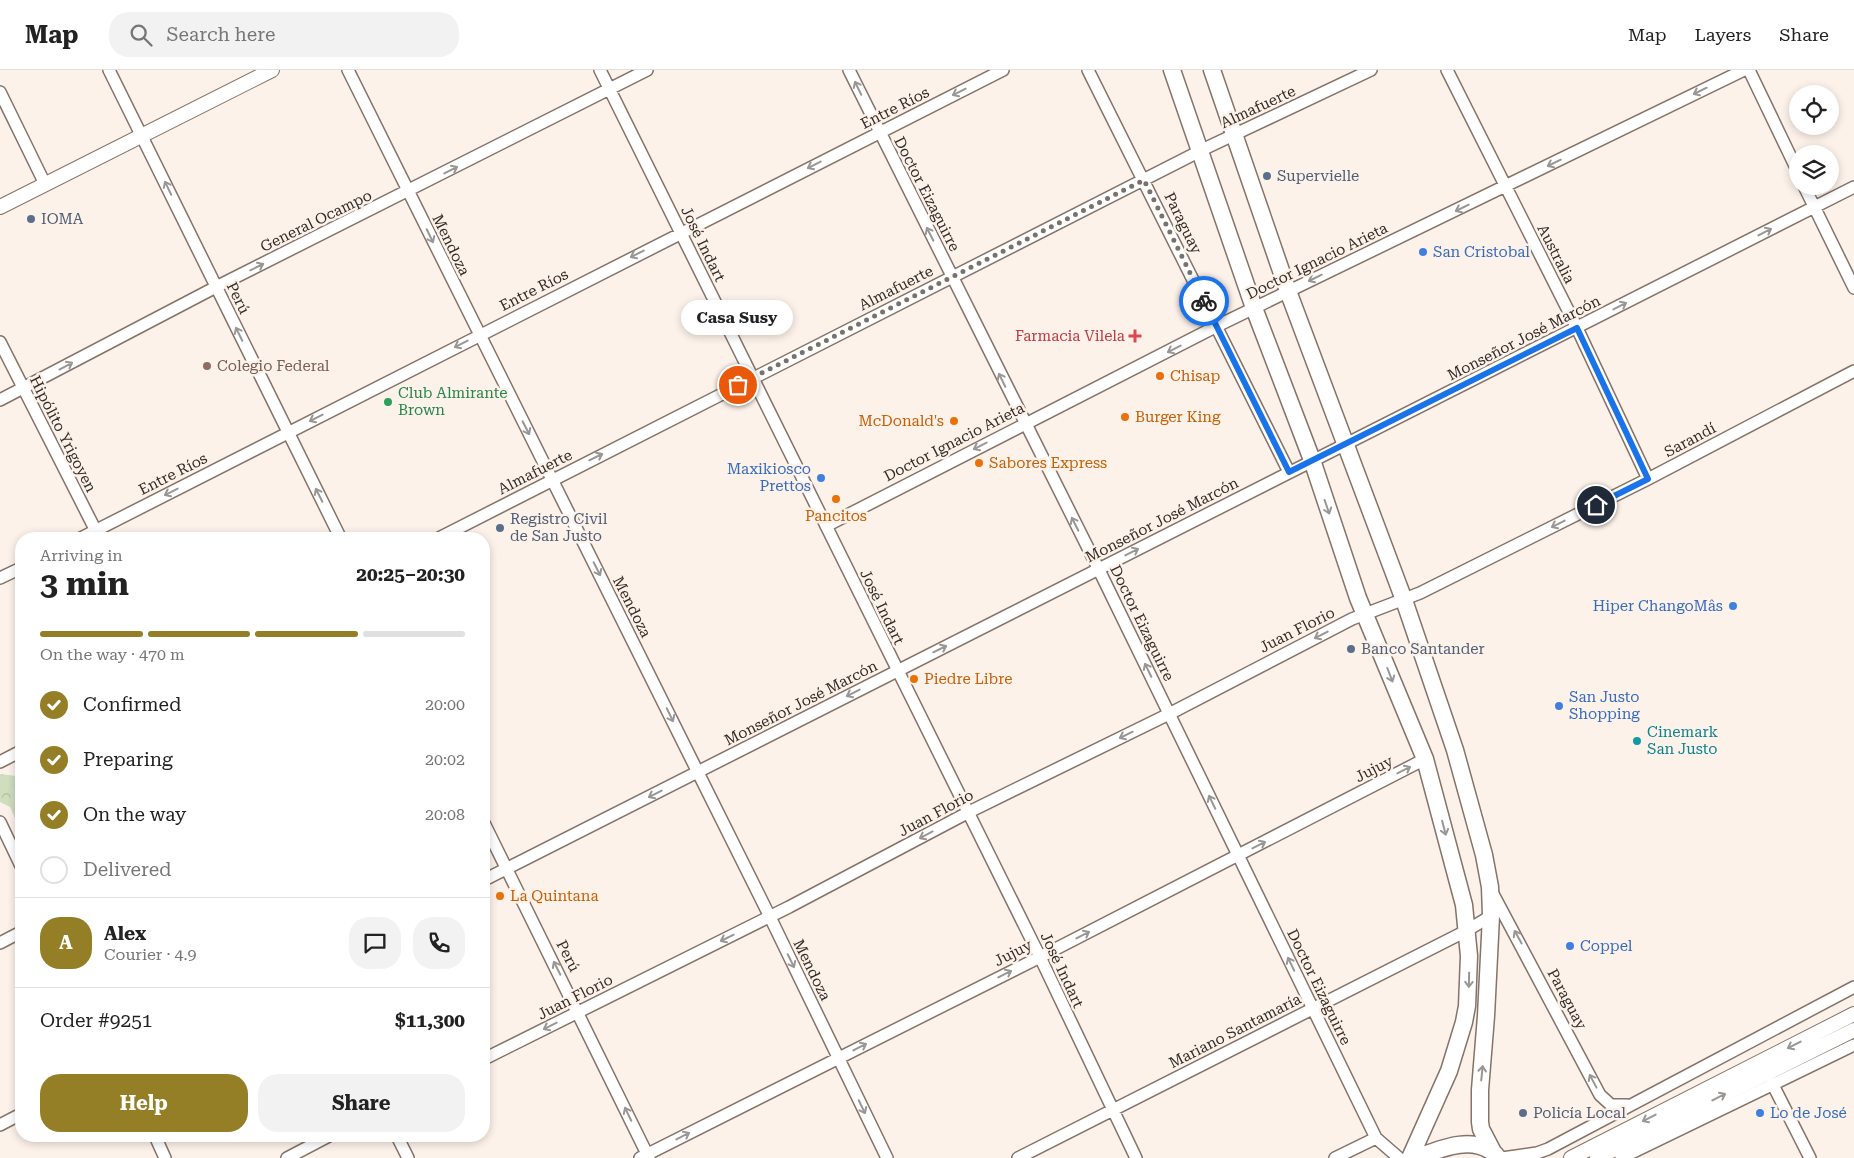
<!DOCTYPE html>
<html lang="en">
<head>
<meta charset="utf-8">
<style>
  :root { --surface:#fff; --page:#f2f2f2; --text:#222; --muted:#767676; --line:#e0e0e0; --accent:#947f26 }
  body { margin:0; font-family:"Roboto Serif",serif; background:var(--page); color:var(--text); height:100vh; display:flex; flex-direction:column; font-size:19px; white-space:nowrap }
  * { box-sizing:border-box; margin:0 }
  p { font-size:16px; color:var(--muted) }
  .icon { flex:none; width:28px; height:28px; fill:none; stroke:currentColor; stroke-width:2; stroke-linecap:round; stroke-linejoin:round }
  .map { position:relative; flex:1; overflow:hidden }
  .drawer { position:absolute; left:15px; top:462px; width:475px; height:610px; display:flex; flex-direction:column; background:var(--surface); border-radius:20px; box-shadow:0 2px 8px #0003 }
  .drawer>* { flex:none }
  .tools { position:absolute; left:1789px; top:15px; display:grid; gap:10px }
  .tools a { display:grid; place-items:center; width:50px; height:50px; border-radius:50%; background:var(--surface); box-shadow:0 2px 8px #0003; font-size:25px }
  .pin { position:absolute; display:grid; place-items:center; width:42px; height:42px; color:#fff; margin:-21px; border:2px solid #fff; border-radius:50%; box-shadow:0 1px 5px #0007 }
  .courier { position:absolute; display:grid; place-items:center; width:50px; height:50px; margin:-25px; border:4px solid #1a73e8; border-radius:50%; background:#fff; color:#222; box-shadow:0 1px 6px #0007 }
  .bubble { position:absolute; height:35px; border-radius:18px; background:var(--surface); box-shadow:0 2px 8px #0003; font-size:16px; font-weight:700; line-height:35px; text-align:center }
  .summary em { font-style:normal; font-weight:700 }
  .summary div { display:flex; flex-direction:column-reverse }
  .summary { display:flex; align-items:center; justify-content:space-between; height:85px; padding:0 25px }
  h1 { font-size:32px; font-weight:700; line-height:38px }
  .bar { display:grid; grid-template-columns:repeat(4,1fr); gap:8px 5px; align-content:center; height:60px; padding:0 25px }
  .bar i { height:6px; border-radius:4px; background:var(--line) }
  .bar .on { background:var(--accent) }
  .bar p { grid-column:span 4 }
  .line { display:flex; align-items:center; gap:12px; padding:0 25px; border-top:1px solid var(--line) }
  .line div { flex:1 }
  .round { display:grid; place-items:center; flex:none; width:52px; height:52px; border-radius:20px; background:var(--page) }
  ol { padding:0 25px; list-style:none }
  li { display:flex; align-items:center; gap:15px; height:55px }
  li p { margin-inline-start:auto }
  li .icon { padding:5px; border-radius:50%; background:var(--accent); color:#fff; stroke-width:4 }
  li:last-child { color:var(--muted) }
  li i { width:28px; height:28px; border:2px solid var(--line); border-radius:50% }
  .button { display:flex; gap:10px; margin-top:auto; padding:10px 25px }
  .button a { flex:1; height:58px; border-radius:20px; background:var(--accent); color:#fff; font-size:20px; font-weight:700; line-height:58px; text-align:center }
  .button a+a { background:var(--page); color:var(--text) }
  header { display:flex; align-items:center; gap:30px; box-sizing:border-box; height:70px; padding:0 25px; background:var(--surface); border-bottom:1px solid var(--line) }
  header strong { font-size:24px }
  nav { display:flex; gap:28px; margin-inline-start:auto; font-size:18px }
  .search { width:350px; height:45px; background:var(--page); display:flex; align-items:center; gap:12px; box-sizing:border-box; padding:0 18px; border-radius:20px; color:var(--muted); font-size:19px }
  .map>svg:first-child { display:block }
  .park { fill:url(#park-crowns) }
  .lines { fill:none; stroke-linecap:round; stroke-linejoin:round }
  .minor-casing { stroke:#847368; stroke-width:14 }
  .major-casing { stroke:#847368; stroke-width:16 }
  .highway-casing { stroke:#847368; stroke-width:19 }
  .minor { stroke:#fff; stroke-width:11 }
  .major { stroke:#fff; stroke-width:14 }
  .highway { stroke:#fff; stroke-width:16 }
  .oneway { stroke:#999693 }
  .done { stroke:#7a716b; stroke-width:5; stroke-dasharray:0 9 }
  .route { stroke:#1a73e8; stroke-width:6 }
  .service-dot { fill:#5c6f8a; stroke:#fdf2ea; stroke-width:2 }
  .shop-dot { fill:#3f7fe0; stroke:#fdf2ea; stroke-width:2 }
  .health-dot { fill:#e0444e; stroke:#fdf2ea; stroke-width:2 }
  .education-dot { fill:#8d6e63; stroke:#fdf2ea; stroke-width:2 }
  .food-dot { fill:#e8710a; stroke:#fdf2ea; stroke-width:2 }
  .leisure-dot { fill:#2e9e5b; stroke:#fdf2ea; stroke-width:2 }
  .culture-dot { fill:#0f9aa8; stroke:#fdf2ea; stroke-width:2 }
  .labels { text-anchor:middle; stroke-width:5; stroke-linejoin:round; paint-order:stroke }
  .street-label { font-size:15px; fill:#332c27; stroke:#fdf2ea }
  .service-label { font-size:15px; fill:#4e5e75; stroke:#fdf2ea; text-anchor:start }
  .shop-label { font-size:15px; fill:#366cbe; stroke:#fdf2ea; text-anchor:start }
  .health-label { font-size:15px; fill:#be3a42; stroke:#fdf2ea; text-anchor:end }
  .education-label { font-size:15px; fill:#785e54; stroke:#fdf2ea; text-anchor:start }
  .food-label { font-size:15px; fill:#c56008; stroke:#fdf2ea; text-anchor:start }
  .leisure-label { font-size:15px; fill:#27864d; stroke:#fdf2ea; text-anchor:start }
  .culture-label { font-size:15px; fill:#0d838f; stroke:#fdf2ea; text-anchor:start }
</style>
</head>
<body>
<header>
<strong>Map</strong>
<div class="search"><svg class="icon" aria-label="search" viewBox="0 0 24 24"><circle cx="10" cy="10" r="6"/><path d="M15 15l6 6"/></svg>Search here</div>
<nav><a>Map</a><a>Layers</a><a>Share</a></nav>
</header>
<div class="map">
<svg width="1854" height="1088" viewBox="0 0 1854 1088">
  <defs>
    <pattern id="park-crowns" width="20" height="18" patternUnits="userSpaceOnUse" patternTransform="scale(1.25)"><rect width="20" height="18" fill="#d0ddbf"/><path d="M2 6a3 3 0 1 1 6 0M12 15a3 3 0 1 1 6 0" fill="none" stroke="#b3bea4"/></pattern>
  </defs>
  <rect width="100%" height="100%" fill="#fdf2ea"/>
  <path class="park" d="M 21,703 L 21,761 L 10,737 L 0,732 L 0,704 L 16,706 Z"/>
  <g class="lines">
    <defs>
      <path id="minor" d="M 109,0 L 341,469
        M 348,0 L 770,847 L 887,1088
        M 600,0 L 1040,887 L 1136,1088
        M 849,0 L 1099,500 L 1376,1068 L 1399,1088
        M 1088,0 L 1289,402
        M 1447,0 L 1577,258 L 1648,409
        M 1749,0 L 1798,102
        M 0,22 L 45,114
        M 1804,116 L 1854,218
        M 0,272 L 100,469
        M 0,330 L 216,217 L 647,0
        M 826,456 L 1217,256 L 1744,0
        M 79,469 L 1003,0
        M 437,469 L 1208,77 L 1371,0
        M 0,508 L 21,498
        M 0,692 L 21,681
        M 0,752 L 21,796
        M 484,753 L 649,1088
        M 484,810 L 1854,117
        M 1492,822 L 1600,1025 L 1611,1035 L 1627,1035
        M 0,873 L 21,862
        M 484,989 L 789,837 L 969,742 L 1169,644 L 1352,549 L 1420,523 L 1648,409 L 1854,301
        M 1772,1013 L 1810,1088
        M 0,1055 L 21,1044
        M 155,1066 L 165,1088
        M 397,1066 L 408,1088
        M 287,1088 L 329,1066
        M 640,1088 L 1040,887 L 1425,689
        M 1018,1088 L 1466,861 L 1491,846
        M 1335,1088 L 1376,1068
        M 1502,1088 L 1537,1083 L 1548,1079 L 1854,917
        M 1621,1088 L 1854,975"/>
      <path id="major" d="M 0,137 L 272,0
        M 1571,1088 L 1854,944
        M 1597,1088 L 1854,960"/>
      <path id="highway" d="M 1172,0 L 1254,238 L 1312,390 L 1358,528 L 1425,689 L 1464,835 L 1469,886 L 1467,936 L 1464,952 L 1449,1001 L 1410,1088
        M 1212,0 L 1288,221 L 1404,530 L 1455,680 L 1484,785 L 1490,817 L 1491,846 L 1486,946 L 1480,1020 L 1480,1052 L 1481,1059 L 1493,1082
        M 1416,1088 C 1440,1079 1473,1064 1496,1085"/>
    </defs>
    <use href="#minor" class="minor-casing"/>
    <use href="#major" class="major-casing"/>
    <use href="#highway" class="highway-casing"/>
    <use href="#minor" class="minor"/>
    <use href="#major" class="major"/>
    <use href="#highway" class="highway"/>
  </g>
  <defs><path id="oneway-shaft" d="M-6 0H5M1.5-3L5.5 0L1.5 3" fill="none" stroke-width="1.6" stroke-linecap="round" stroke-linejoin="round" transform="scale(1.25)"/></defs>
  <g class="oneway">
    <use href="#oneway-shaft" transform="translate(858 18) rotate(-116)"/>
    <use href="#oneway-shaft" transform="translate(1700 21) rotate(154)"/>
    <use href="#oneway-shaft" transform="translate(959 22) rotate(153)"/>
    <use href="#oneway-shaft" transform="translate(1554 93) rotate(154)"/>
    <use href="#oneway-shaft" transform="translate(814 95) rotate(153)"/>
    <use href="#oneway-shaft" transform="translate(451 100) rotate(-27)"/>
    <use href="#oneway-shaft" transform="translate(168 118) rotate(-116)"/>
    <use href="#oneway-shaft" transform="translate(1462 138) rotate(154)"/>
    <use href="#oneway-shaft" transform="translate(1765 162) rotate(-27)"/>
    <use href="#oneway-shaft" transform="translate(930 164) rotate(-117)"/>
    <use href="#oneway-shaft" transform="translate(430 166) rotate(64)"/>
    <use href="#oneway-shaft" transform="translate(637 184) rotate(153)"/>
    <use href="#oneway-shaft" transform="translate(257 197) rotate(-26)"/>
    <use href="#oneway-shaft" transform="translate(1315 208) rotate(154)"/>
    <use href="#oneway-shaft" transform="translate(1620 236) rotate(-27)"/>
    <use href="#oneway-shaft" transform="translate(239 264) rotate(-116)"/>
    <use href="#oneway-shaft" transform="translate(461 274) rotate(153)"/>
    <use href="#oneway-shaft" transform="translate(1174 279) rotate(153)"/>
    <use href="#oneway-shaft" transform="translate(66 296) rotate(-28)"/>
    <use href="#oneway-shaft" transform="translate(1002 310) rotate(-116)"/>
    <use href="#oneway-shaft" transform="translate(316 348) rotate(153)"/>
    <use href="#oneway-shaft" transform="translate(526 358) rotate(63)"/>
    <use href="#oneway-shaft" transform="translate(980 376) rotate(153)"/>
    <use href="#oneway-shaft" transform="translate(596 387) rotate(-26)"/>
    <use href="#oneway-shaft" transform="translate(171 422) rotate(153)"/>
    <use href="#oneway-shaft" transform="translate(319 425) rotate(-117)"/>
    <use href="#oneway-shaft" transform="translate(1327 437) rotate(71)"/>
    <use href="#oneway-shaft" transform="translate(1075 454) rotate(-117)"/>
    <use href="#oneway-shaft" transform="translate(1558 454) rotate(153)"/>
    <use href="#oneway-shaft" transform="translate(1132 482) rotate(-27)"/>
    <use href="#oneway-shaft" transform="translate(597 499) rotate(63)"/>
    <use href="#oneway-shaft" transform="translate(1321 565) rotate(153)"/>
    <use href="#oneway-shaft" transform="translate(940 579) rotate(-26)"/>
    <use href="#oneway-shaft" transform="translate(1148 600) rotate(-116)"/>
    <use href="#oneway-shaft" transform="translate(1390 605) rotate(69)"/>
    <use href="#oneway-shaft" transform="translate(853 623) rotate(153)"/>
    <use href="#oneway-shaft" transform="translate(670 645) rotate(64)"/>
    <use href="#oneway-shaft" transform="translate(1126 665) rotate(154)"/>
    <use href="#oneway-shaft" transform="translate(1404 700) rotate(-27)"/>
    <use href="#oneway-shaft" transform="translate(655 724) rotate(153)"/>
    <use href="#oneway-shaft" transform="translate(1212 732) rotate(-116)"/>
    <use href="#oneway-shaft" transform="translate(1444 758) rotate(75)"/>
    <use href="#oneway-shaft" transform="translate(926 765) rotate(152)"/>
    <use href="#oneway-shaft" transform="translate(1259 775) rotate(-27)"/>
    <use href="#oneway-shaft" transform="translate(1083 865) rotate(-27)"/>
    <use href="#oneway-shaft" transform="translate(1518 867) rotate(-119)"/>
    <use href="#oneway-shaft" transform="translate(727 868) rotate(154)"/>
    <use href="#oneway-shaft" transform="translate(791 891) rotate(64)"/>
    <use href="#oneway-shaft" transform="translate(1291 894) rotate(-116)"/>
    <use href="#oneway-shaft" transform="translate(557 898) rotate(-117)"/>
    <use href="#oneway-shaft" transform="translate(1005 904) rotate(-27)"/>
    <use href="#oneway-shaft" transform="translate(1469 910) rotate(91)"/>
    <use href="#oneway-shaft" transform="translate(550 956) rotate(153)"/>
    <use href="#oneway-shaft" transform="translate(1794 975) rotate(153)"/>
    <use href="#oneway-shaft" transform="translate(860 977) rotate(-27)"/>
    <use href="#oneway-shaft" transform="translate(1482 1003) rotate(-84)"/>
    <use href="#oneway-shaft" transform="translate(1593 1011) rotate(-118)"/>
    <use href="#oneway-shaft" transform="translate(1719 1027) rotate(-27)"/>
    <use href="#oneway-shaft" transform="translate(862 1037) rotate(64)"/>
    <use href="#oneway-shaft" transform="translate(628 1044) rotate(-116)"/>
    <use href="#oneway-shaft" transform="translate(1649 1048) rotate(153)"/>
    <use href="#oneway-shaft" transform="translate(683 1066) rotate(-27)"/>
  </g>
  <g class="lines">
    <path class="done" d="M 738,315 L 1144,110 L 1204,231"/>
    <path class="route" d="M 1204,231 L 1289,402 L 1577,258 L 1648,409 L 1596,435"/>
  </g>
  <g class="service-dot">
    <circle cx="1267" cy="106" r="5"/>
    <circle cx="31" cy="149" r="5"/>
    <circle cx="500" cy="458" r="5"/>
    <circle cx="1351" cy="579" r="5"/>
    <circle cx="1523" cy="1043" r="5"/>
  </g>
  <g class="shop-dot">
    <circle cx="1423" cy="182" r="5"/>
    <circle cx="821" cy="408" r="5"/>
    <circle cx="1733" cy="536" r="5"/>
    <circle cx="1559" cy="636" r="5"/>
    <circle cx="1570" cy="876" r="5"/>
    <circle cx="1760" cy="1043" r="5"/>
  </g>
  <path class="health-dot" d="M1132.5 258.5h5v5h5v5h-5v5h-5v-5h-5v-5h5z"/>
  <circle class="education-dot" cx="207" cy="296" r="5"/>
  <g class="food-dot">
    <circle cx="1160" cy="306" r="5"/>
    <circle cx="1125" cy="347" r="5"/>
    <circle cx="954" cy="351" r="5"/>
    <circle cx="979" cy="393" r="5"/>
    <circle cx="836" cy="429" r="5"/>
    <circle cx="914" cy="609" r="5"/>
    <circle cx="500" cy="826" r="5"/>
  </g>
  <circle class="leisure-dot" cx="388" cy="332" r="5"/>
  <circle class="culture-dot" cx="1637" cy="671" r="5"/>
  <g class="labels">
    <g class="street-label">
      <text transform="translate(1258 37) rotate(-25)" y="5">Almafuerte</text>
      <text transform="translate(895 38) rotate(-27)" y="5">Entre Ríos</text>
      <text transform="translate(927 124) rotate(63)" y="5">Doctor Eizaguirre</text>
      <text transform="translate(316 151) rotate(-26)" y="5">General Ocampo</text>
      <text transform="translate(1183 153) rotate(64)" y="5">Paraguay</text>
      <text transform="translate(703 174) rotate(64)" y="5">José Indart</text>
      <text transform="translate(451 175) rotate(64)" y="5">Mendoza</text>
      <text transform="translate(1556 184) rotate(63)" y="5">Australia</text>
      <text transform="translate(1317 191) rotate(-26)" y="5">Doctor Ignacio Arieta</text>
      <text transform="translate(896 218) rotate(-27)" y="5">Almafuerte</text>
      <text transform="translate(534 220) rotate(-27)" y="5">Entre Ríos</text>
      <text transform="translate(238 228) rotate(64)" y="5">Perú</text>
      <text transform="translate(1524 268) rotate(-27)" y="5">Monseñor José Marcón</text>
      <text transform="translate(63 364) rotate(63)" y="5">Hipólito Yrigoyen</text>
      <text transform="translate(1690 370) rotate(-28)" y="5">Sarandí</text>
      <text transform="translate(954 372) rotate(-27)" y="5">Doctor Ignacio Arieta</text>
      <text transform="translate(535 402) rotate(-27)" y="5">Almafuerte</text>
      <text transform="translate(173 404) rotate(-27)" y="5">Entre Ríos</text>
      <text transform="translate(1162 450) rotate(-27)" y="5">Monseñor José Marcón</text>
      <text transform="translate(632 537) rotate(63)" y="5">Mendoza</text>
      <text transform="translate(882 537) rotate(64)" y="5">José Indart</text>
      <text transform="translate(1142 553) rotate(64)" y="5">Doctor Eizaguirre</text>
      <text transform="translate(1297 560) rotate(-27)" y="5">Juan Florio</text>
      <text transform="translate(801 633) rotate(-27)" y="5">Monseñor José Marcón</text>
      <text transform="translate(1374 699) rotate(-27)" y="5">Jujuy</text>
      <text transform="translate(936 743) rotate(-28)" y="5">Juan Florio</text>
      <text transform="translate(1013 883) rotate(-27)" y="5">Jujuy</text>
      <text transform="translate(568 886) rotate(63)" y="5">Perú</text>
      <text transform="translate(812 900) rotate(64)" y="5">Mendoza</text>
      <text transform="translate(1062 900) rotate(65)" y="5">José Indart</text>
      <text transform="translate(1319 917) rotate(64)" y="5">Doctor Eizaguirre</text>
      <text transform="translate(575 927) rotate(-27)" y="5">Juan Florio</text>
      <text transform="translate(1567 929) rotate(62)" y="5">Paraguay</text>
      <text transform="translate(1235 961) rotate(-27)" y="5">Mariano Santamaría</text>
    </g>
    <g class="service-label">
      <text x="1277" y="111">Supervielle</text>
      <text x="41" y="154">IOMA</text>
      <text x="510" y="454">Registro Civil<tspan x="510" dy="17">de San Justo</tspan></text>
      <text x="1361" y="584">Banco Santander</text>
      <text x="1533" y="1048">Policía Local</text>
    </g>
    <g class="shop-label">
      <text x="1433" y="187">San Cristobal</text>
      <text x="811" y="404" text-anchor="end">Maxikiosco<tspan x="811" dy="17">Prettos</tspan></text>
      <text x="1723" y="541" text-anchor="end">Hiper ChangoMâs</text>
      <text x="1569" y="632">San Justo<tspan x="1569" dy="17">Shopping</tspan></text>
      <text x="1580" y="881">Coppel</text>
      <text x="1770" y="1048">Lo de José</text>
    </g>
    <g class="health-label">
      <text x="1125" y="271">Farmacia Vilela</text>
    </g>
    <g class="education-label">
      <text x="217" y="301">Colegio Federal</text>
    </g>
    <g class="food-label">
      <text x="1170" y="311">Chisap</text>
      <text x="1135" y="352">Burger King</text>
      <text x="944" y="356" text-anchor="end">McDonald's</text>
      <text x="989" y="398">Sabores Express</text>
      <text x="836" y="451" text-anchor="middle">Pancitos</text>
      <text x="924" y="614">Piedre Libre</text>
      <text x="510" y="831">La Quintana</text>
    </g>
    <g class="leisure-label">
      <text x="398" y="328">Club Almirante<tspan x="398" dy="17">Brown</tspan></text>
    </g>
    <g class="culture-label">
      <text x="1647" y="667">Cinemark<tspan x="1647" dy="17">San Justo</tspan></text>
    </g>
  </g>
</svg>
<div class="tools">
<a><svg class="icon" aria-label="locate" viewBox="0 0 24 24"><circle cx="12" cy="12" r="6"/><path d="M12 2v4M12 18v4M2 12h4M18 12h4"/></svg></a>
<a><svg class="icon" aria-label="layers" viewBox="0 0 24 24"><path d="M12 4l9 5-9 5-9-5zM3 14l9 5 9-5"/></svg></a>
</div>
<div class="pin" style="left:738px;top:315px;background:#ea580c"><svg class="icon" aria-label="bag" viewBox="0 0 24 24"><path d="M5 8h14l-1 12H6zM9 8a3 3 0 0 1 6 0"/></svg></div>
<div class="pin" style="left:1596px;top:435px;background:#1f2937"><svg class="icon" aria-label="home" viewBox="0 0 24 24"><path d="M3 11l9-7 9 7M6 9v11h12V9"/></svg></div>
<div class="courier" style="left:1204px;top:231px"><svg class="icon" aria-label="bike" viewBox="0 0 24 24"><circle cx="6" cy="16" r="4"/><circle cx="18" cy="16" r="4"/><path d="M6 16l4-8h5l3 8M10 8l3 8H6M13 5h3"/></svg></div>
<div class="bubble" style="left:681px;top:230px;width:112px">Casa Susy</div>
<section class="drawer">
<div class="summary"><div><h1>3 min</h1><p>Arriving in</p></div><em>20:25–20:30</em></div>
<div class="bar"><i class="on"></i><i class="on"></i><i class="on"></i><i></i><p>On the way · 470 m</p></div>
<ol>
<li><svg class="icon" aria-label="check" viewBox="0 0 24 24"><path d="M5 12l5 5 9-10"/></svg>Confirmed<p>20:00</p></li>
<li><svg class="icon" aria-label="check" viewBox="0 0 24 24"><path d="M5 12l5 5 9-10"/></svg>Preparing<p>20:02</p></li>
<li><svg class="icon" aria-label="check" viewBox="0 0 24 24"><path d="M5 12l5 5 9-10"/></svg>On the way<p>20:08</p></li>
<li><i></i>Delivered</li>
</ol>
<div class="line" style="height:90px"><b class="round" style="background:var(--accent);color:#fff">A</b><div><b>Alex</b><p>Courier · 4.9</p></div><a class="round"><svg class="icon" aria-label="chat" viewBox="0 0 24 24"><path d="M4 5h16v11H9l-5 4z"/></svg></a><a class="round"><svg class="icon" aria-label="phone" viewBox="0 0 24 24"><path d="M5 4h4l2 5-3 2q2 4 5 5l2-3 5 2v4C11 20 4 13 5 4z"/></svg></a></div>
<div class="line" style="height:65px"><div>Order #9251</div><b>$11,300</b></div>
<div class="button"><a>Help</a><a>Share</a></div>
</section>
</div>
</body>
</html>
